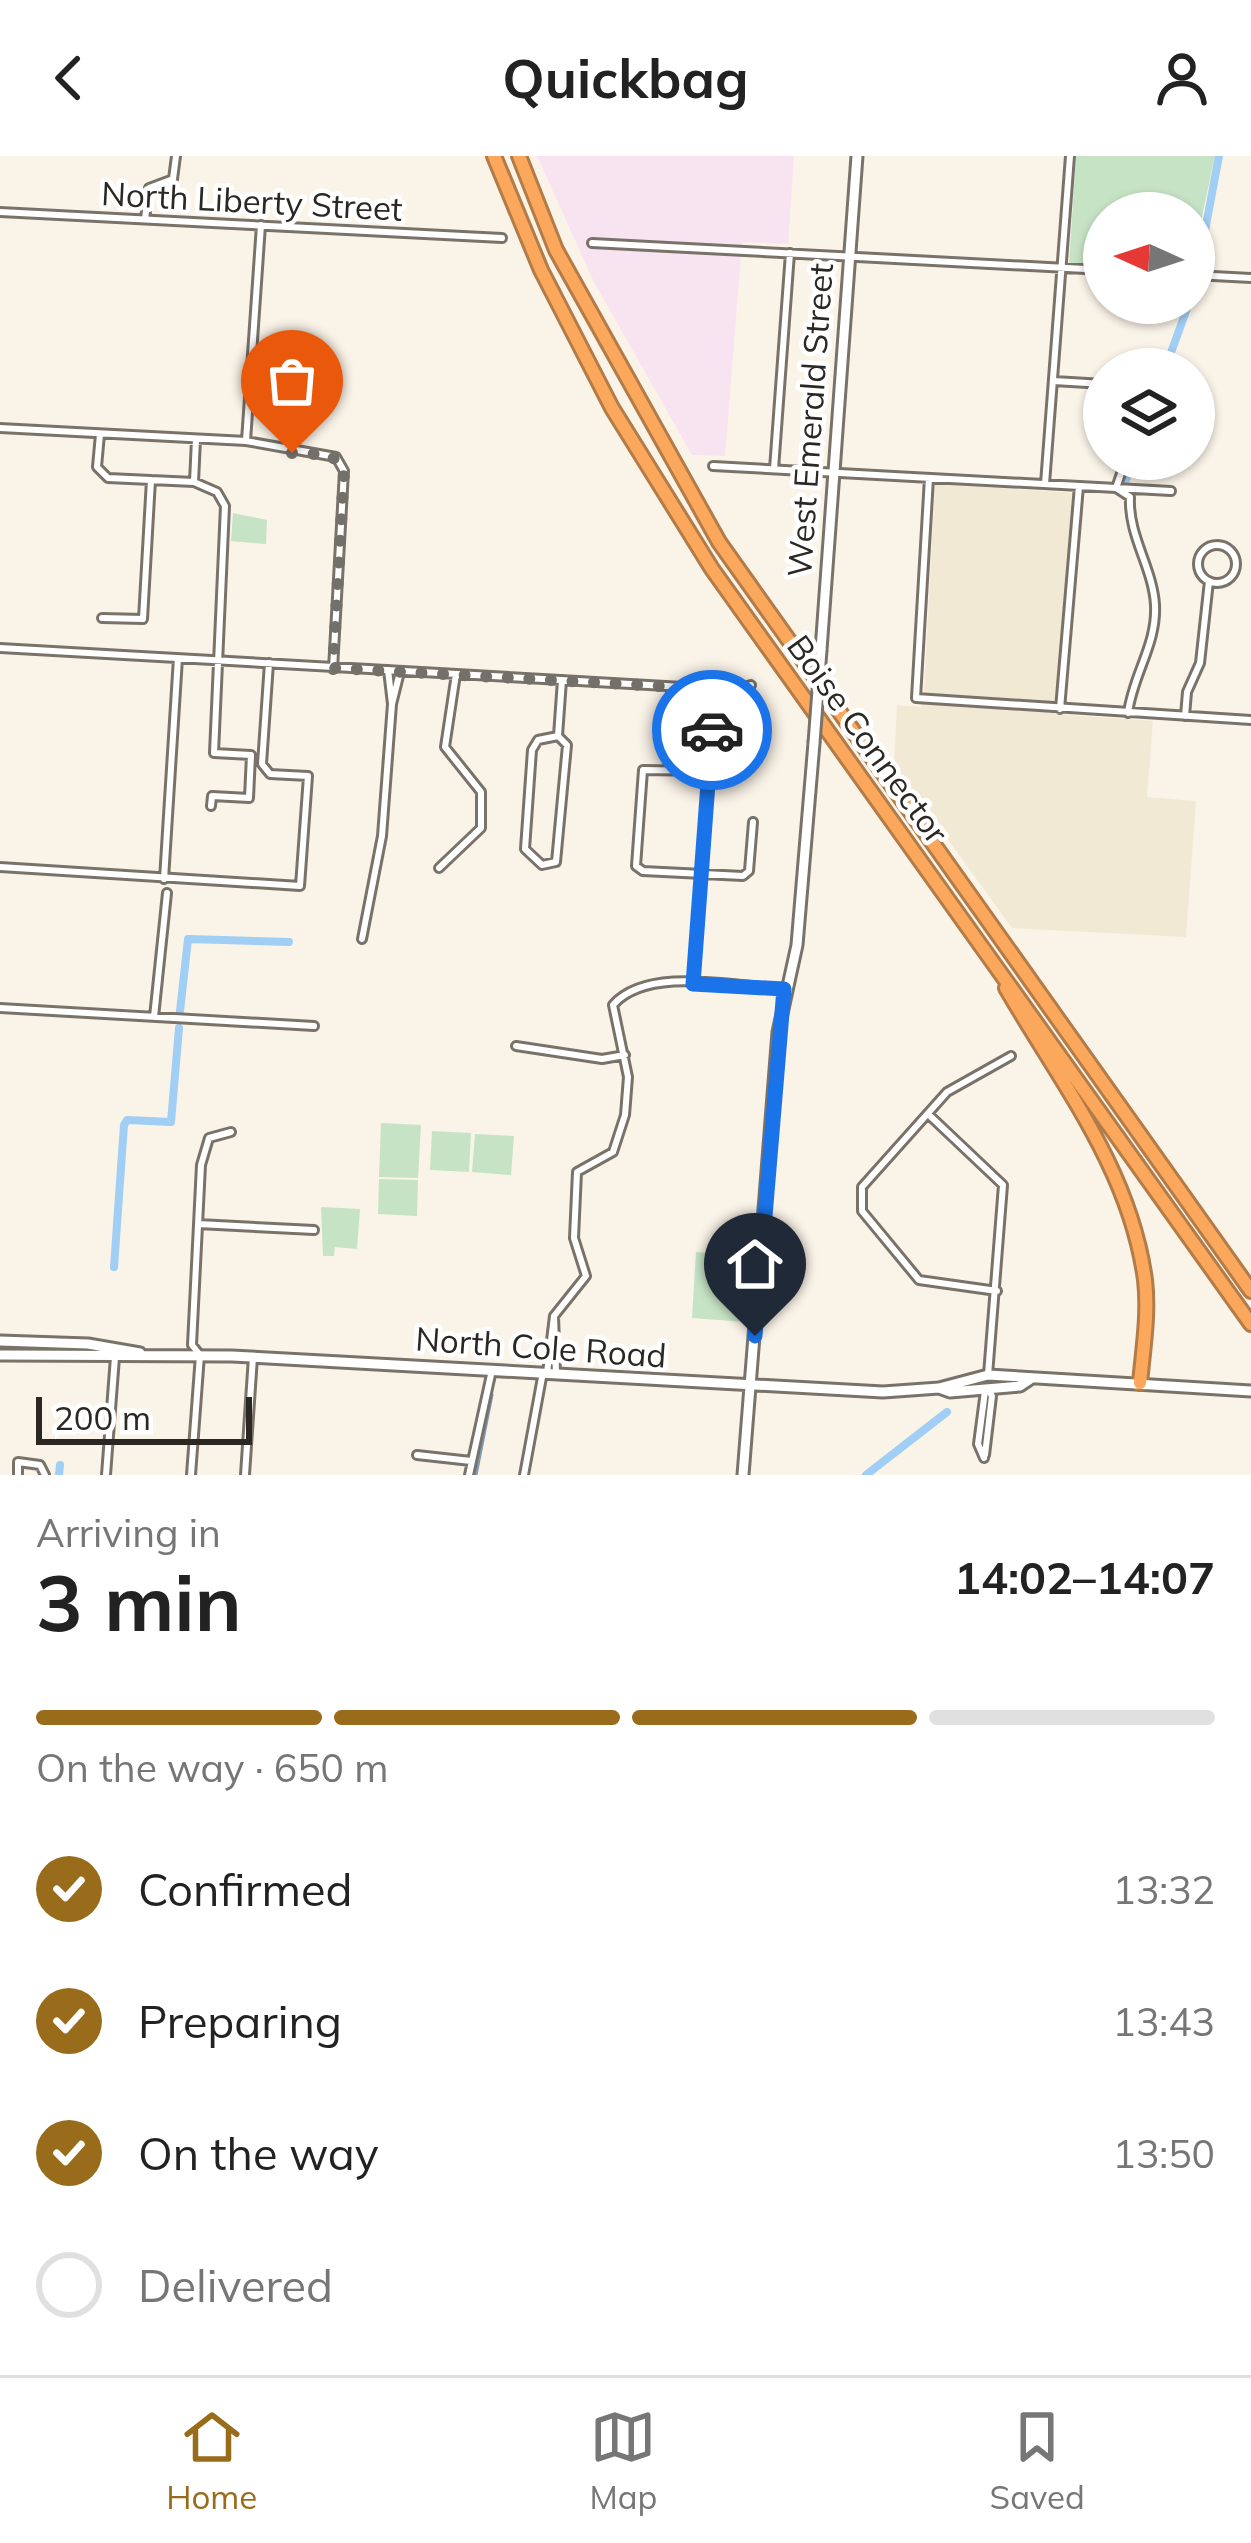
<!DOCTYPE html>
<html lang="en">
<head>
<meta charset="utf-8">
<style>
  :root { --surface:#fff; --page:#f6f6f6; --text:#222; --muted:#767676; --line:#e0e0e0; --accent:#996c1c }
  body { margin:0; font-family:Mulish,sans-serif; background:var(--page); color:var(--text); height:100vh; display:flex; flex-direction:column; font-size:45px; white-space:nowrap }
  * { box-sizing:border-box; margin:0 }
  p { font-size:39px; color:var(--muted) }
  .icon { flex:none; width:66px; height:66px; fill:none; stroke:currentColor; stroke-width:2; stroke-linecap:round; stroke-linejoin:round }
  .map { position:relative; height:1319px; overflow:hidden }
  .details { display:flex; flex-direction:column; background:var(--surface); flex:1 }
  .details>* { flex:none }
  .needle { width:78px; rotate:273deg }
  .buttons { position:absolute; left:1083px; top:36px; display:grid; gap:24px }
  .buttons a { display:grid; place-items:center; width:132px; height:132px; border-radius:50%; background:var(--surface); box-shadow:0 3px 9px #0004; font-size:60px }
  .scale { position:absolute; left:36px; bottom:30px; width:216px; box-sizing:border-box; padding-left:12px; border:6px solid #2b2824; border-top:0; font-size:33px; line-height:42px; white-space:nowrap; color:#2b2824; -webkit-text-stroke:9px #fff; paint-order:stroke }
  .pin { position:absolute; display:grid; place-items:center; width:102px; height:102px; color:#fff; margin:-123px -51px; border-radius:50% 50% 50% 0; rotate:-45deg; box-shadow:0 0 12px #0007 }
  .pin .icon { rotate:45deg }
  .courier { position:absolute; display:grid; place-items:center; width:120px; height:120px; margin:-60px; border:9px solid #1a73e8; border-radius:50%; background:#fff; color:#222; box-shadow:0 3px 15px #0007 }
  .overview em { font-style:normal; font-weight:700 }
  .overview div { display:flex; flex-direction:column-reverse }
  .overview { display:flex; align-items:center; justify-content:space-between; height:204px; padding:0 36px }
  h1 { font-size:78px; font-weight:700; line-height:90px }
  .bar { display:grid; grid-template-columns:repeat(4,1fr); gap:18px 12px; align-content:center; height:144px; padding:0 36px }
  .bar i { height:15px; border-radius:9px; background:var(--line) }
  .bar .selected { background:var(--accent) }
  .bar p { grid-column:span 4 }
  ol { padding:0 36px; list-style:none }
  li { display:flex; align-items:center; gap:36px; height:132px }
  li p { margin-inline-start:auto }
  li .icon { padding:12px; border-radius:50%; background:var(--accent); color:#fff; stroke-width:4 }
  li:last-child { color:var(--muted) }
  li i { width:66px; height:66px; border:6px solid var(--line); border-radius:50% }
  header { display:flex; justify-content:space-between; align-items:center; height:156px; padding:0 36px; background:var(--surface); font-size:54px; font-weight:700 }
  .menu { display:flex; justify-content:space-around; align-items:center; height:168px; border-top:3px solid var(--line); background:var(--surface); font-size:33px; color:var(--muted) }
  .menu a { display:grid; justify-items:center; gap:6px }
  .menu .selected { color:var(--accent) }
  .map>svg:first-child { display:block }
  .industrial { fill:#f2e9d4 }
  .medical { fill:#f8e3f1 }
  .green { fill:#c6e4c5 }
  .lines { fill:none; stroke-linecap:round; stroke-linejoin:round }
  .stream { stroke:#7e9cb6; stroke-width:3 }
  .canal { stroke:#a1cef5; stroke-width:8 }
  .street-casing { stroke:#797269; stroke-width:12 }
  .secondary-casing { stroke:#797269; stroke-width:15 }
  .highway-casing { stroke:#b37b48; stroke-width:18 }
  .street { stroke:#fff; stroke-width:6 }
  .secondary { stroke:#fff; stroke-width:9 }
  .highway { stroke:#fca85c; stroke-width:12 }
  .secondary-bridge-casing { stroke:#797269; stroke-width:15; stroke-linecap:butt }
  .secondary-bridge { stroke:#fff; stroke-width:9 }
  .done { stroke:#736f69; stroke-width:12; stroke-dasharray:0 21.6 }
  .route { stroke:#1a73e8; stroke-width:15 }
  .labels { text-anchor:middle; stroke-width:9; stroke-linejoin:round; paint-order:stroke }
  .street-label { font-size:33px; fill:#2b2824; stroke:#fff }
</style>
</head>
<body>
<header><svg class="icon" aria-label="back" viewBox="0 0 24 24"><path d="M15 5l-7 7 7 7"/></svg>Quickbag<svg class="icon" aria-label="person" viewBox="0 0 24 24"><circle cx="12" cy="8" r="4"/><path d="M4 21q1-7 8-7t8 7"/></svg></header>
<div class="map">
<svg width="1251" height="1319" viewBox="0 0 1251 1319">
  <rect width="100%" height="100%" fill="#faf3e8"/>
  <path class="industrial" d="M 935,328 L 1074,337 L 1054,558 L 1153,565 L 1147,641 L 1196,645 L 1186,781 L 1012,772 L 894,609 L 897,549 L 921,551 L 924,537 Z"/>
  <path class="medical" d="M 537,0 L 794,0 L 788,88 L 742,86 L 725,300 L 692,299 L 594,126 Z"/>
  <path class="green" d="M 1076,0 L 1215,0 L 1194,97 L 1194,57 L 1104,57 L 1104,110 L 1069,108 Z
    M 233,357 L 267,364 L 266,388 L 231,385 Z
    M 381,967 L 421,969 L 418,1022 L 379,1021 Z
    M 432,975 L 471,977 L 469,1016 L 430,1014 Z
    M 475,978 L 514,980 L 511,1019 L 472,1016 Z
    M 379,1023 L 418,1024 L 417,1060 L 378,1058 Z
    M 321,1051 L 360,1053 L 357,1093 L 335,1091 L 334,1100 L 323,1100 Z
    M 696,1096 L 749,1099 L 744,1166 L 692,1162 Z"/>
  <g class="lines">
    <path class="stream" d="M 476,1319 L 492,1239"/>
    <path class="canal" d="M 1198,112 L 1219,0
      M 1194,133 L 1195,130
      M 1165,213 L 1189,147
      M 1126,324 L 1133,303
      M 180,855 L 188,783 L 289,786
      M 114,1111 L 124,969 L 127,964 L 171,966 L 179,872
      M 59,1319 L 60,1309
      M 866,1319 L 947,1256"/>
    <defs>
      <path id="street" d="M 0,56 L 502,82
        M 145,63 L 149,32 L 173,23 L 176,0
        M 592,87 L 1104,114
        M 1194,119 L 1251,122
        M 1054,225 L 1104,228
        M 0,272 L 246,285 L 336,301 L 344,315 L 333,513
        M 100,278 L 97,311 L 108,322 L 194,326
        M 196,283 L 194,326 L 217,336 L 225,350 L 214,597 L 251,599 L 249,642 L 212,640 L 211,650
        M 246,285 L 261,69
        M 1126,303 L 1116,332 L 1130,341 C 1128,380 1153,412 1155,449 C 1157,489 1133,518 1128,557
        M 713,310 L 1171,335
        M 774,313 L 790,97
        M 929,322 L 916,542 L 1251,564
        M 1045,328 L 1070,0
        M1198 408a19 19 0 1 1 38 0a19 19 0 1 1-38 0Z
        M 102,462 L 143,463 L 151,324
        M 0,492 L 736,534 L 751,529
        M 388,514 L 392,548 L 400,516
        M 1060,553 L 1079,330
        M 1185,560 L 1187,536 L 1200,507 L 1209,425
        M 558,580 L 567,589 L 556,706 L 542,709 L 525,693 L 532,594 L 538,584 Z
        M 558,580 L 562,524
        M 709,615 L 643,614 L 636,710 L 643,715 L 743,720 L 749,715 L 753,666
        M 0,711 L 300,730 L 308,620 L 270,618 L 262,608 L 269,507
        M 439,712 L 481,672 L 481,636 L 445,591 L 456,518
        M 164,723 L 178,502
        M 362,783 L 382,680 L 392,548
        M 693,828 L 715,533
        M 0,852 L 314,870
        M 154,861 L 167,737
        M 516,890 L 602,903 L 625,899
        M 928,958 L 1003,1029 L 988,1219
        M 198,1068 L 314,1074
        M 997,1135 L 919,1124 L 862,1055 L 862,1031 L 947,936 L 1011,900
        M 554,1160 L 586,1120 L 574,1082 L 577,1016 L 613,996 L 625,959 L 628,921 L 613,849 C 648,809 737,831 784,833
        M 547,1217 L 554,1160 L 556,1217
        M 417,1299 L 471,1305
        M 985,1299 L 992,1240 L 987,1232
        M 984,1302 L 978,1288 L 985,1235
        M 18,1319 L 18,1306 L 40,1309 L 45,1319
        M 106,1319 L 115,1201
        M 191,1319 L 200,1199 L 192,1189 L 201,1009 L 209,982 L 231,976
        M 245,1319 L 253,1201
        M 469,1319 L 492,1214
        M 524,1319 L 543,1216"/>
      <path id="secondary" d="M 821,494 L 857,0
        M 0,1185 L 88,1188 L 140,1197
        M 0,1199 L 232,1200 L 883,1236 L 939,1232 L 988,1219 L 1251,1235
        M 939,1232 L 950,1236 L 1020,1230 L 1029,1224
        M 743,1319 L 778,876 L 797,789 L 814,587"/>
      <path id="highway" d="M 494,0 L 541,114 L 612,252 L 712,413 L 1251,1168
        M 519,0 L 556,94 L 719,386 L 1251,1135
        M 1006,832 C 1061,927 1130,1013 1145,1124 C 1149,1157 1143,1194 1140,1227"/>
    </defs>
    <use href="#street" class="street-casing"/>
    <use href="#secondary" class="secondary-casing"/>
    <use href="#highway" class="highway-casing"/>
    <use href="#street" class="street"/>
    <use href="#secondary" class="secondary"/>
    <use href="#highway" class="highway"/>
    <defs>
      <path id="secondary-bridge" d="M 814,587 L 821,494"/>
    </defs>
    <use href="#secondary-bridge" class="secondary-bridge-casing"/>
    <use href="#secondary-bridge" class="secondary-bridge"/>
  </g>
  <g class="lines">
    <path class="done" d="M 292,297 L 331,299 L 344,315 L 333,512 L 715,533 L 712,574"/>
    <path class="route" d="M 712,574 L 693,828 L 784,833 L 755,1180"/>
  </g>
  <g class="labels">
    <g class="street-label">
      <text transform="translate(252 45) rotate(3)" y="12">North Liberty Street</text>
      <text transform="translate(810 264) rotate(-86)" y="12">West Emerald Street</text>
      <text transform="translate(868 583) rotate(54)" y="12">Boise Connector</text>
      <text transform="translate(541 1191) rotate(4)" y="12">North Cole Road</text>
    </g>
  </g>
</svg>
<div class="buttons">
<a><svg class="needle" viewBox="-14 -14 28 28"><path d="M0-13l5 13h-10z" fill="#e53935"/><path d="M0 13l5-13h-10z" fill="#767676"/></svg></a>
<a><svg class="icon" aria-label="layers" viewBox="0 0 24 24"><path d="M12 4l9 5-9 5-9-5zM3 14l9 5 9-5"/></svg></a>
</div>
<div class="scale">200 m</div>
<div class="pin" style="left:292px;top:297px;background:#ea580c"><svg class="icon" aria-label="bag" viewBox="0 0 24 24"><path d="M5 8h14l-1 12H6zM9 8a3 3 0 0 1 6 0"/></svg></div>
<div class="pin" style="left:755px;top:1180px;background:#1f2937"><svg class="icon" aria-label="home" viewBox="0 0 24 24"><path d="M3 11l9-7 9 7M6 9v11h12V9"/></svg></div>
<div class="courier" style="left:712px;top:574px"><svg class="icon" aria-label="car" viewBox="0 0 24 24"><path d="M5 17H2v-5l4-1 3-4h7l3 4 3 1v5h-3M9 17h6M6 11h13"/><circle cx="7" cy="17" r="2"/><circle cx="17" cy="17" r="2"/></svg></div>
</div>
<section class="details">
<div class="overview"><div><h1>3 min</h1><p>Arriving in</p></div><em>14:02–14:07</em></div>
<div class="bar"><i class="selected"></i><i class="selected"></i><i class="selected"></i><i></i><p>On the way · 650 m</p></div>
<ol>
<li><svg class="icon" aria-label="check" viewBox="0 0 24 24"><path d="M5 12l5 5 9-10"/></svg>Confirmed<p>13:32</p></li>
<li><svg class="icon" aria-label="check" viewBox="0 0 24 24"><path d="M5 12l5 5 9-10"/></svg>Preparing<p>13:43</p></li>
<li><svg class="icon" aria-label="check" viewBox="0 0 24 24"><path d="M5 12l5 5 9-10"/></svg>On the way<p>13:50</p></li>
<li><i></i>Delivered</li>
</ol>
</section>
<nav class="menu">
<a class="selected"><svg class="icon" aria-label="home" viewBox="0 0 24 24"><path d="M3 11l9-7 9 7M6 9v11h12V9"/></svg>Home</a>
<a><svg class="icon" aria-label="map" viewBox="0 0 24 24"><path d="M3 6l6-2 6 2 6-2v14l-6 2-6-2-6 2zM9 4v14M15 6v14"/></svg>Map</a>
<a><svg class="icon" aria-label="saved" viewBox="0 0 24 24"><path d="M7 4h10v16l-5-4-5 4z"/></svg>Saved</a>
</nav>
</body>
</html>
